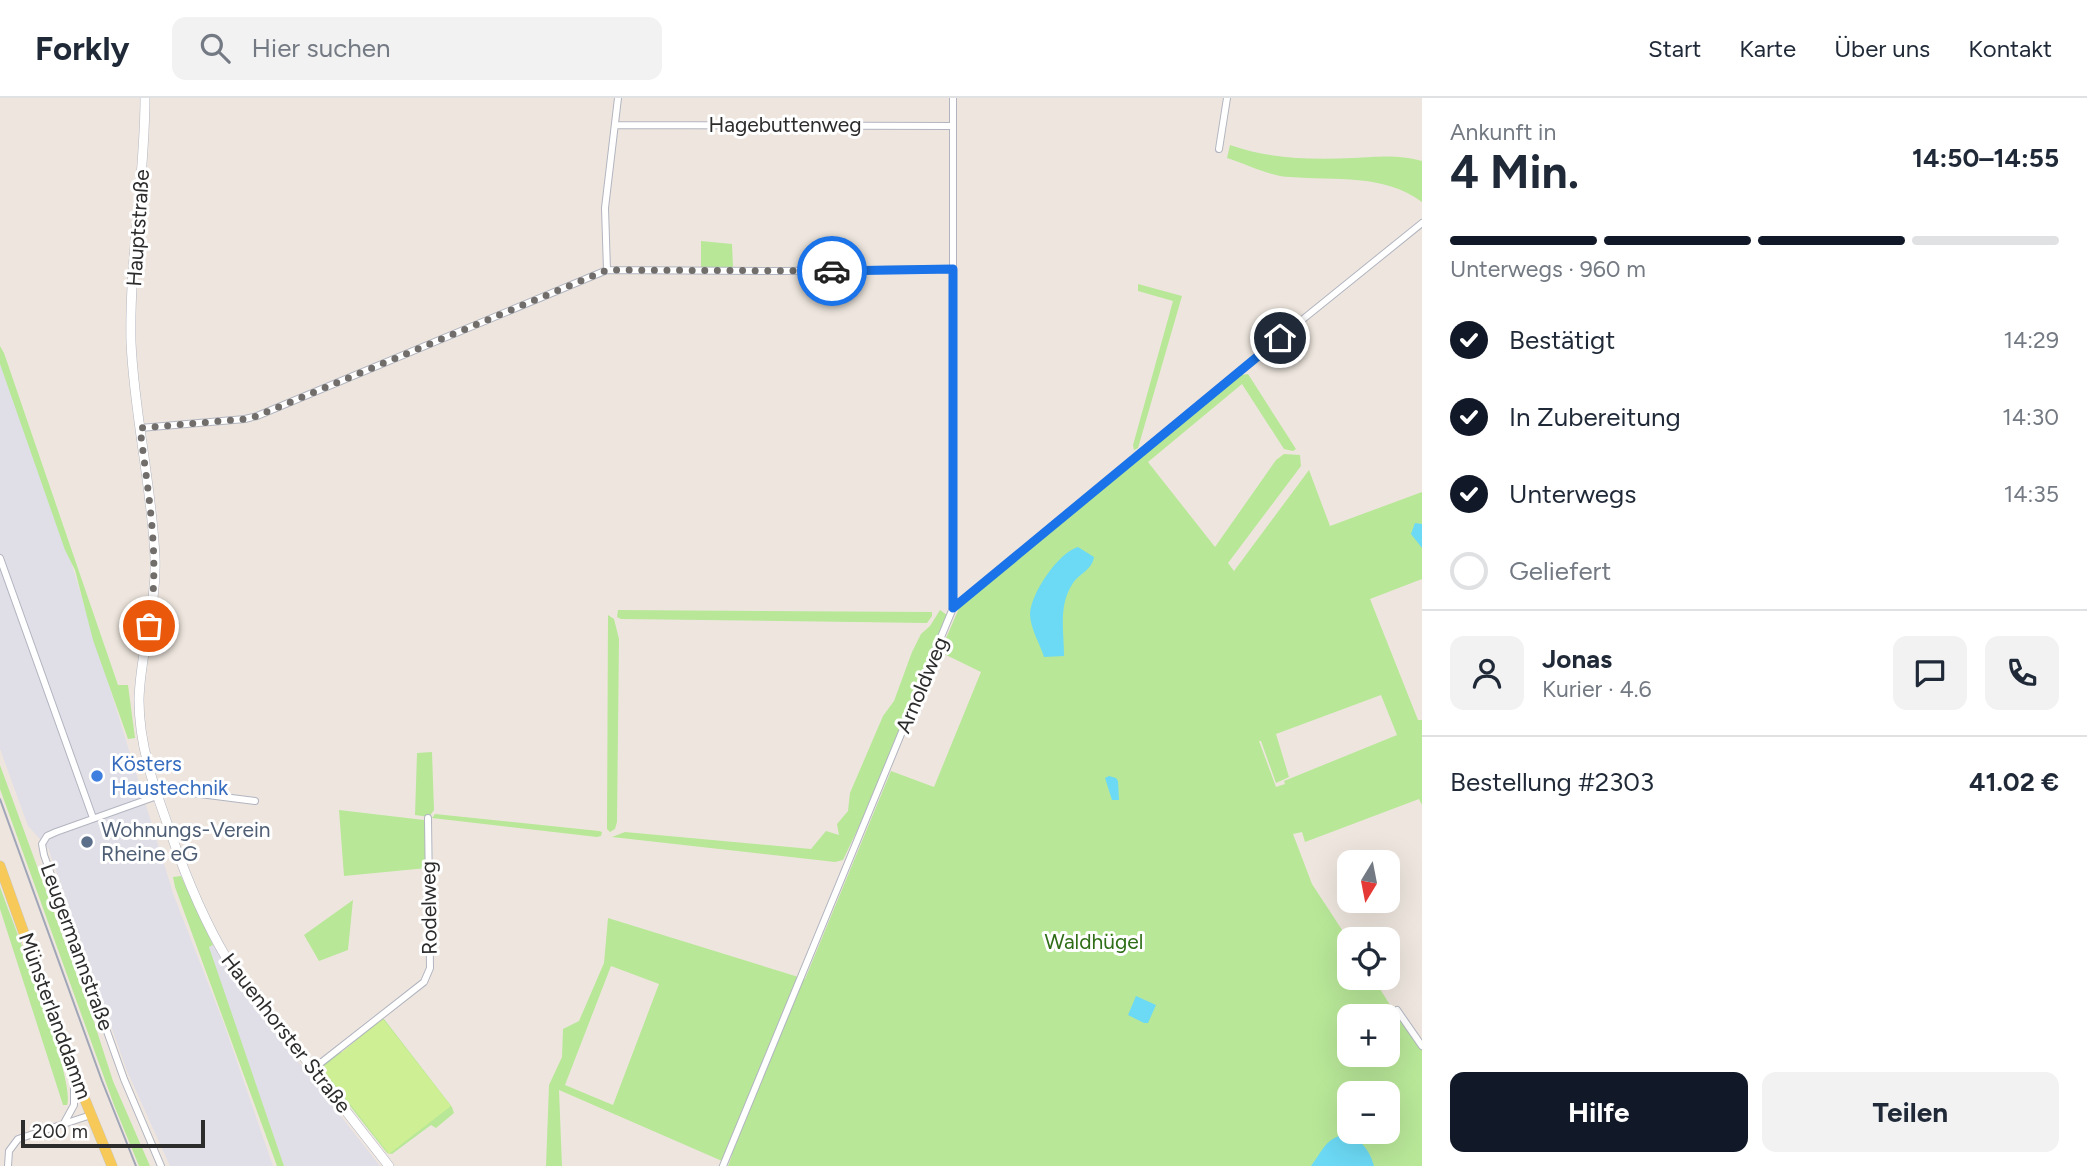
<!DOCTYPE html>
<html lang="de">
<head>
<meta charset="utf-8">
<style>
  :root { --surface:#fff; --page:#f2f2f3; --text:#1f2937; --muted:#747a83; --line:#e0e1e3; --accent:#111827 }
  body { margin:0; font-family:Figtree,sans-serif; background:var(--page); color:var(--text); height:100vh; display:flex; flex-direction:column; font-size:26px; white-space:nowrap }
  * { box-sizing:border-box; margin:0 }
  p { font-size:23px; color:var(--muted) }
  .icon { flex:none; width:38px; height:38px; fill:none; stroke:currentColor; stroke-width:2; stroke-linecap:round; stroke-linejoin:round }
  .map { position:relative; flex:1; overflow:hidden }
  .sheet { display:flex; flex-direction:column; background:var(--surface); width:665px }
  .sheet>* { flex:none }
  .needle { width:46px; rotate:190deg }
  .controls { position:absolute; left:1337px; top:752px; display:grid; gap:14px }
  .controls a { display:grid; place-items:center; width:63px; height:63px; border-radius:14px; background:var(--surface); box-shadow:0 7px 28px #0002; font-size:35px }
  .scale { position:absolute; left:21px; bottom:18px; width:184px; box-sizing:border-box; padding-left:7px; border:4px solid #2c2c2c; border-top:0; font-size:19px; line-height:24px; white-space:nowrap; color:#2c2c2c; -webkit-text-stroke:5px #fff; paint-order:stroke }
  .pin { position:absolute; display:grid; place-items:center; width:60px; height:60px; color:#fff; margin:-30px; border:4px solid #fff; border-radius:50%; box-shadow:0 2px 7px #0007 }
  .courier { position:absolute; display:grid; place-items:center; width:70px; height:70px; margin:-35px; border:5px solid #1a73e8; border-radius:50%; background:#fff; color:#222; box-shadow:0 2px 9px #0007 }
  .summary em { font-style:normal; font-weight:700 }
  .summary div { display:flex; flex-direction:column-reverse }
  .summary { display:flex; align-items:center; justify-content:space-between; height:119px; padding:0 28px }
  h1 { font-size:46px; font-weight:700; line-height:52px }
  .bar { display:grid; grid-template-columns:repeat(4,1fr); gap:10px 7px; align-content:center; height:84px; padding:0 28px }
  .bar i { height:9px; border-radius:5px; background:var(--line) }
  .bar .active { background:var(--accent) }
  .bar p { grid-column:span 4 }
  .line { display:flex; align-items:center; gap:18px; padding:0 28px; border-top:2px solid var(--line) }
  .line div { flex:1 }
  .round { display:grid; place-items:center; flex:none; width:74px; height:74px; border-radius:14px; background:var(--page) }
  ol { padding:0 28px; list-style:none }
  li { display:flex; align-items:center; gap:21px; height:77px }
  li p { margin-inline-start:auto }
  li .icon { padding:7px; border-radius:50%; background:var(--accent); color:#fff; stroke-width:4 }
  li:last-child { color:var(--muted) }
  li i { width:38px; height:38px; border:4px solid var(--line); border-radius:50% }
  .primary-button { display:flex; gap:14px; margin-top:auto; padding:14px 28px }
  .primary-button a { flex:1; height:80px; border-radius:14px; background:var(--accent); color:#fff; font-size:28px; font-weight:700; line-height:80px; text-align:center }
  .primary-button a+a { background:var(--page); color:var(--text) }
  header { display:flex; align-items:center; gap:42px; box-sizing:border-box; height:98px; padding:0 35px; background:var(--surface); border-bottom:2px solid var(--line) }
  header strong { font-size:33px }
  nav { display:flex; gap:38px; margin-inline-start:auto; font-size:24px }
  .search { width:490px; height:63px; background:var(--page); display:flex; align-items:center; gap:18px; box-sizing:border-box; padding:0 24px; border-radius:14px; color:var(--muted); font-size:26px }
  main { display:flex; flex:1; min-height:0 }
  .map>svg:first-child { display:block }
  .industrial { fill:#e0dee7 }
  .green { fill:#b8e798; fill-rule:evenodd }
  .pitch { fill:#ceef93 }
  .water { fill:#6cd9f5 }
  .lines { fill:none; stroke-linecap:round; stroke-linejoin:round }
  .street-casing { stroke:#b2b5c0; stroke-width:8 }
  .secondary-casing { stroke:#b2b5c0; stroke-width:10 }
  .primary-casing { stroke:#c8c8c8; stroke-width:11 }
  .street { stroke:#fff; stroke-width:6 }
  .secondary { stroke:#fff; stroke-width:9 }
  .primary { stroke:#f7c959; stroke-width:10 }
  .rail { stroke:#a0a5b7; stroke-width:2 }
  .done { stroke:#706d6a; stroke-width:7; stroke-dasharray:0 12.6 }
  .route { stroke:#1a73e8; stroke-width:9 }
  .shop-dot { fill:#3f7fe0; stroke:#fff; stroke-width:2.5 }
  .service-dot { fill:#5c6f8a; stroke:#fff; stroke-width:2.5 }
  .labels { text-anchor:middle; stroke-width:6; stroke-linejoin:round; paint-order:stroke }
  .street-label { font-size:21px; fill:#2c2c2c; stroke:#fff }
  .shop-label { font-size:21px; fill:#366cbe; stroke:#fff; text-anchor:start }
  .service-label { font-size:21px; fill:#4e5e75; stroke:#fff; text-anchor:start }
  .park-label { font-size:21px; fill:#2f6e17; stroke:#fff }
</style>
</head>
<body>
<header>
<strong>Forkly</strong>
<div class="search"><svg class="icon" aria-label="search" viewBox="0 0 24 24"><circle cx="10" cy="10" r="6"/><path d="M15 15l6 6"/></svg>Hier suchen</div>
<nav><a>Start</a><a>Karte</a><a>Über uns</a><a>Kontakt</a></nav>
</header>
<main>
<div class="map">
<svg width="1422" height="1068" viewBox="0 0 1422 1068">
  <rect width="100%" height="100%" fill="#eee6de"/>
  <path class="industrial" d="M 0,262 L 59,425 L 174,798 L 224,926 L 273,1068 L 170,1068 L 127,973 L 48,750 L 28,728 L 0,651 Z
    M 213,847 L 255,908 L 380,1068 L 284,1068 L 208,849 Z"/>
  <path class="green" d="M 1230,47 C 1270,61 1311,62 1353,60 C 1380,59 1395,56 1422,63 L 1422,104 C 1383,75 1335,83 1290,79 C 1269,78 1246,66 1227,60 Z
    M 701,143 L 732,146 L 733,169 L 701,170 Z
    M 1138,186 L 1182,198 L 1138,350 L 1134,352 L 1133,347 L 1173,203 L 1138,193 Z
    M 0,248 L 4,255 L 118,587 L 128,587 L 135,640 L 128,641 L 93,542 L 75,472 L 65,452 L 0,266 Z
    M 1248,276 L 1296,351 L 1293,353 L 1284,351 L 1242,286 L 1148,364 L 1215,449 L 1276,362 L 1284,356 L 1300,357 L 1301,368 L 1228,465 L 1234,473 L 1309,372 L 1330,428 L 1422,394 L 1422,481 L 1370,501 L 1418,622 L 1422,622 L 1422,707 L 1419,701 L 1305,744 L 1302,734 L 1293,736 L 1312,786 L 1348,841 L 1349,880 L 1373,880 L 1392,910 L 1398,908 L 1422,946 L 1422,1068 L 728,1068 L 732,1057 L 726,1055 L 722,1063 L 559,992 L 562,1068 L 546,1068 L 549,987 L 562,959 L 563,931 L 579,923 L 604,865 L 608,820 L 805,881 L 891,673 L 934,689 L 981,574 L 940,554 L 960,508 L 1241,277 ZM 1381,597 L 1397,637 L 1284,683 L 1285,686 L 1276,689 L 1259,643 L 1261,643 L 1276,685 L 1289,679 L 1276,636 ZM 611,868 L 659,886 L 613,1007 L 565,987 ZM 1349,919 L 1388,919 L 1388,957 L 1349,957 ZM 1349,996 L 1388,996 L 1388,1034 L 1349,1034 Z
    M 618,512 L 932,514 L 932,518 L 927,525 L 621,521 L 617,519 Z
    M 940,512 L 947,517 L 945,522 L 863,720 L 843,762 L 835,764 L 612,739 L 625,734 L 811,751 L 826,733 L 839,737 L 837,726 L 848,713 L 850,695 L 883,618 L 894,603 L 912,554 L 921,536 L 930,528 Z
    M 608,517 L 614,521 L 619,541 L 617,724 L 615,731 L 610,734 L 607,731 Z
    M 432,654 L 434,712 L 429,719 L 415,717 L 417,655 Z
    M 0,667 L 94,924 L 113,983 L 150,1068 L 139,1068 L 114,1007 L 0,691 Z
    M 339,712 L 424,722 L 427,724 L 427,770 L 344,778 Z
    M 435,716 L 599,733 L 602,734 L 601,738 L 597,739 L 432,720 Z
    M 181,778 L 213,847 L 209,849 L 284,1068 L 277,1068 L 175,789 L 173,779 Z
    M 0,789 C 12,823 76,982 67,1007 L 63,1007 L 0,811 Z
    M 353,802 L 348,852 L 319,863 L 304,837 Z
    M 380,921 L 384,921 L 452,1009 L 454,1015 L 436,1030 L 431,1027 L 392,1056 L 387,1055 L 321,971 L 322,966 L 340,953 L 342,955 Z"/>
  <path class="pitch" d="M 383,921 L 451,1008 L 389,1056 L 322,970 Z"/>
  <path class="water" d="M 1415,425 L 1422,426 L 1422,450 L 1411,436 Z
    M 1078,449 L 1094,459 C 1092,472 1080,475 1073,485 C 1058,507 1064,533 1064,558 L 1044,559 C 1040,546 1030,530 1030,516 C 1031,495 1058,455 1078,449 Z
    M 1109,678 L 1116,680 L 1118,683 L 1119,702 L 1112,702 L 1105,680 Z
    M 1136,898 L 1156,907 L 1148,925 L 1144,925 L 1128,917 Z
    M 1345,1037 C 1361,1040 1370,1053 1374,1068 L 1311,1068 C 1322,1054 1326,1039 1345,1037 Z"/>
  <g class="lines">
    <defs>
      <path id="street" d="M 953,0 L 953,510
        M 616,27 L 953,28
        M 1219,51 L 1227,0
        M 607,172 L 605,110 L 618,0
        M 140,330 L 245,321 L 257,318 L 607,172 L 783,173 L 953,171
        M 0,460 L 93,720
        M 155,692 L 161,691 L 255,703
        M 157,698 L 56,734 L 47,738 L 42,746 L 44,757 L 124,981 L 161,1068
        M 1397,912 L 1422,948
        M 313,971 L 424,884 L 430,870 L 428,720
        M 63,1027 L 74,1007 L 74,982
        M 8,1068 L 9,1053 L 18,1041 L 91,1017
        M 723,1068 L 953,510 L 1297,226 L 1422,125"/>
      <path id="secondary" d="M 145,0 C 145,81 129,163 131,244 C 134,316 152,388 155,460 C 157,508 140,554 139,602 C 139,649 155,692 171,736 C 186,779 203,821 227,861 L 389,1068"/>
      <path id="primary" d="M 0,768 L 72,970 L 112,1068"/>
    </defs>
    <use href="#street" class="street-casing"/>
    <use href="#secondary" class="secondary-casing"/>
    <use href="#primary" class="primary-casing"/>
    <use href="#street" class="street"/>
    <use href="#secondary" class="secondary"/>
    <use href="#primary" class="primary"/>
    <path class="rail" d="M 0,701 L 102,983 L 136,1068"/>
  </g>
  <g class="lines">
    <path class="done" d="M 149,528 C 161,462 148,396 140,330 L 245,321 L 257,318 L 607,172 L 832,173"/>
    <path class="route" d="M 832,173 L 953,171 L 953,510 L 1280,240"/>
  </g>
  <circle class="shop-dot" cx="97" cy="678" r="7"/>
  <circle class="service-dot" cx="87" cy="744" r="7"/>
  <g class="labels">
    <g class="street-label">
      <text x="785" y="34">Hagebuttenweg</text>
      <text transform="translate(138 130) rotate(-86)" y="7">Hauptstraße</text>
      <text transform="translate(922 587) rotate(-67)" y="7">Arnoldweg</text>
      <text transform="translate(429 810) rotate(-91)" y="7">Rodelweg</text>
      <text transform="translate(77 849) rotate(70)" y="7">Leugermannstraße</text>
      <text transform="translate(55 918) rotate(70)" y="7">Münsterlanddamm</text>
      <text transform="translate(286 935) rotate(52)" y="7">Hauenhorster Straße</text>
    </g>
    <g class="shop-label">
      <text x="111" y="673">Kösters<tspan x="111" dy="24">Haustechnik</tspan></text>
    </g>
    <g class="service-label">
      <text x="101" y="739">Wohnungs-Verein<tspan x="101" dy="24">Rheine eG</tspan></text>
    </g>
    <g class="park-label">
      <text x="1094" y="851">Waldhügel</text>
    </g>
  </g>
</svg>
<div class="controls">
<a><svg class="needle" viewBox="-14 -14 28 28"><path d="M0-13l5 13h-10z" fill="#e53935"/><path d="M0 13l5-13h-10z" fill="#747a83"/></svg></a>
<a><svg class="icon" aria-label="locate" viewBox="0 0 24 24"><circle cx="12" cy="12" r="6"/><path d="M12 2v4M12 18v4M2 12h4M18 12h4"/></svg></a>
<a>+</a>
<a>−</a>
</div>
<div class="scale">200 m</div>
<div class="pin" style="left:149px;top:528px;background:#ea580c"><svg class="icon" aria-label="bag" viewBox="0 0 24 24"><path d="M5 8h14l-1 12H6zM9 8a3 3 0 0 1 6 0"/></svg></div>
<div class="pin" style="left:1280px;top:240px;background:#1f2937"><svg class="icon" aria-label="home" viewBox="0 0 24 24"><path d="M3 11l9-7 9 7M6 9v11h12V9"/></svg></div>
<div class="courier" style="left:832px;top:173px"><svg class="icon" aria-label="car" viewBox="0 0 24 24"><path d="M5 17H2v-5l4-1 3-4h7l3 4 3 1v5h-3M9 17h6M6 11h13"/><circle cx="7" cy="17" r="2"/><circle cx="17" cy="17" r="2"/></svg></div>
</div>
<section class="sheet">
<div class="summary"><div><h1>4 Min.</h1><p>Ankunft in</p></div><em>14:50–14:55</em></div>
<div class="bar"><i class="active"></i><i class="active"></i><i class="active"></i><i></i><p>Unterwegs · 960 m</p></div>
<ol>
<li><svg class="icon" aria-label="check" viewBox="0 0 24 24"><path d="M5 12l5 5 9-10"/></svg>Bestätigt<p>14:29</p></li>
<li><svg class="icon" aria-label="check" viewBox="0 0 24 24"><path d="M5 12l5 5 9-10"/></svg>In Zubereitung<p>14:30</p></li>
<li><svg class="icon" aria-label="check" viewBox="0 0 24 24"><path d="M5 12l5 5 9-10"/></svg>Unterwegs<p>14:35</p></li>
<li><i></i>Geliefert</li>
</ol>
<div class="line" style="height:126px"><a class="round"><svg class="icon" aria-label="person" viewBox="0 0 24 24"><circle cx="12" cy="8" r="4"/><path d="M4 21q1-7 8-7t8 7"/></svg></a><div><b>Jonas</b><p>Kurier · 4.6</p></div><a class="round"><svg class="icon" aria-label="chat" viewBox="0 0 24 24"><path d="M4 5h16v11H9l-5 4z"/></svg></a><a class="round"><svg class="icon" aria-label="phone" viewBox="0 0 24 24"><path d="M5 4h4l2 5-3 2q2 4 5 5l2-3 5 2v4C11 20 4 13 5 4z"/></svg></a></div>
<div class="line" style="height:91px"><div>Bestellung #2303</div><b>41.02 €</b></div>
<div class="primary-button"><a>Hilfe</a><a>Teilen</a></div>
</section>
</main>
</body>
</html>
